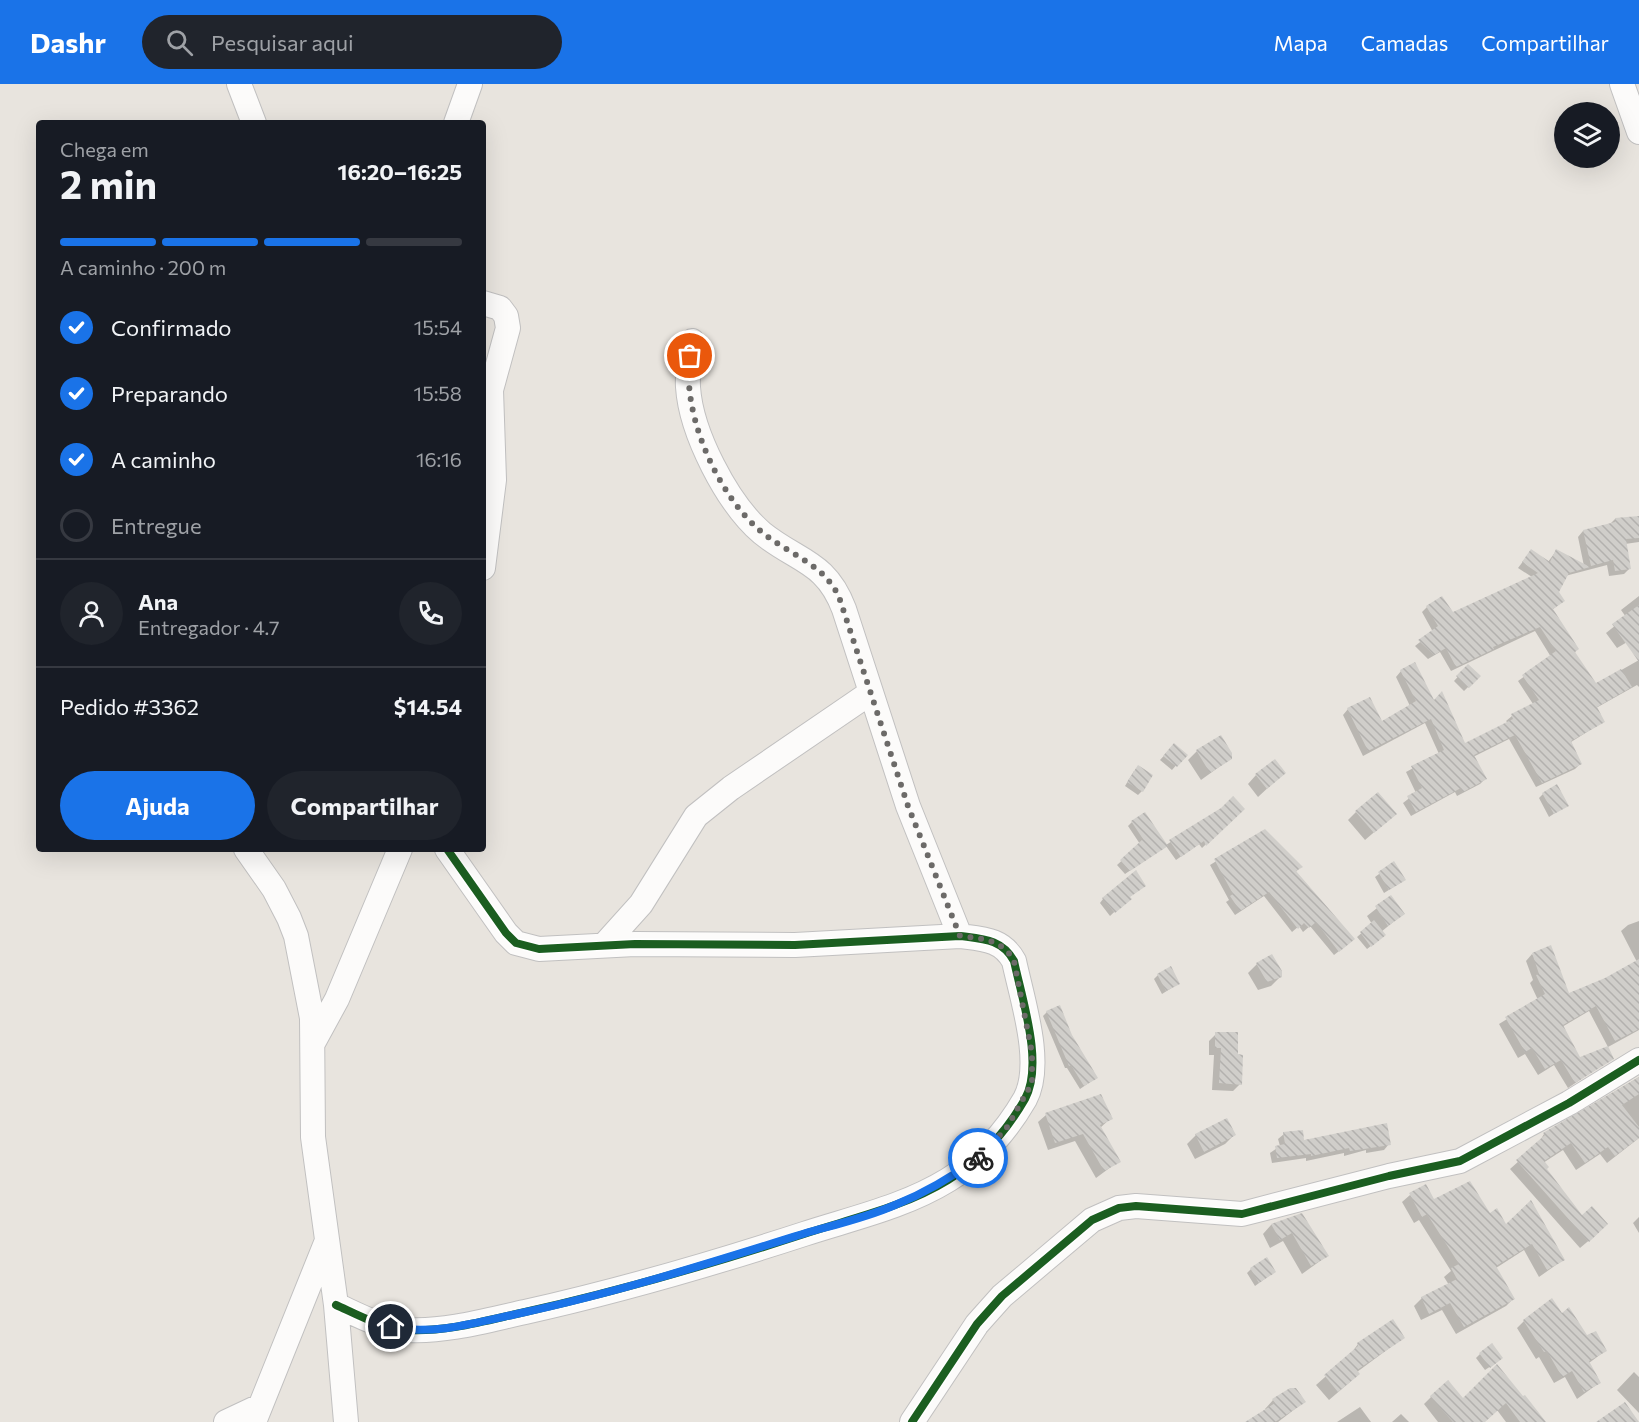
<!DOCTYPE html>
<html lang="pt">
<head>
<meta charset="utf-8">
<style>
  :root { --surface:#171b24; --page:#20242c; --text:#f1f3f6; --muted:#9ea1a6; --line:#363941; --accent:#1a73e8 }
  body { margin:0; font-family:Commissioner,sans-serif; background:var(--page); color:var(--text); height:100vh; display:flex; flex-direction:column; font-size:22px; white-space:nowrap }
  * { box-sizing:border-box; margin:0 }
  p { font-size:20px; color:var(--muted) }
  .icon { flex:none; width:33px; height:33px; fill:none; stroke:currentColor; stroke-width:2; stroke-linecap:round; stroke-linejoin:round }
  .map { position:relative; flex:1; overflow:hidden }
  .details { position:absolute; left:36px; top:36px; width:450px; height:732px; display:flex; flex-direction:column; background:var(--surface); border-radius:6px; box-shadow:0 6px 24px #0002 }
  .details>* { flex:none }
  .buttons { position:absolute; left:1554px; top:18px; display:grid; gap:12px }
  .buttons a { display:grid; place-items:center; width:66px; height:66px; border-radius:50%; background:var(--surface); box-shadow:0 6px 24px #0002; font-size:30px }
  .pin { position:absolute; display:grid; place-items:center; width:51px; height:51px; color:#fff; margin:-26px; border:3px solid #fff; border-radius:50%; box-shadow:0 2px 6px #0007 }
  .courier { position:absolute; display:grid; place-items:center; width:60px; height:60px; margin:-30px; border:4px solid #1a73e8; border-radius:50%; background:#fff; color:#222; box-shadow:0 2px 8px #0007 }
  .summary em { font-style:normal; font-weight:700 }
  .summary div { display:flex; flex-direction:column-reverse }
  .summary { display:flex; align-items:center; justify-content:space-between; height:102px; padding:0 24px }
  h1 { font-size:39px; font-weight:700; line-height:45px }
  .bar { display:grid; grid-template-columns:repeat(4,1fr); gap:9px 6px; align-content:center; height:72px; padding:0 24px }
  .bar i { height:8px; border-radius:4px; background:var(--line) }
  .bar .selected { background:var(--accent) }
  .bar p { grid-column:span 4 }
  .line { display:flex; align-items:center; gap:15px; padding:0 24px; border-top:2px solid var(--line) }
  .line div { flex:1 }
  .round { display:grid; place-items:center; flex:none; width:63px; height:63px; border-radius:32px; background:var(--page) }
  ol { padding:0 24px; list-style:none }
  li { display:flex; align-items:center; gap:18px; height:66px }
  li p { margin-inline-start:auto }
  li .icon { padding:6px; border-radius:50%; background:var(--accent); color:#fff; stroke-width:4 }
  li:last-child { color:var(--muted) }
  li i { width:33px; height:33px; border:3px solid var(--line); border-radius:50% }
  .button { display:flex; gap:12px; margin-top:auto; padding:12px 24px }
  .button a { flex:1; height:69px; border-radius:36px; background:var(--accent); color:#fff; font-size:24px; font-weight:700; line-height:69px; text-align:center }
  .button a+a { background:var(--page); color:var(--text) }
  header { display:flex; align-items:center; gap:36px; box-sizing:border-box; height:84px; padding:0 30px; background:var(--accent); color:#fff }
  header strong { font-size:28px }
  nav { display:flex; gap:33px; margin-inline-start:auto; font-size:21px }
  .search { width:420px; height:54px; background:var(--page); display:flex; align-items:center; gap:15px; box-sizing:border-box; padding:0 21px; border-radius:33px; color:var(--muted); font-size:22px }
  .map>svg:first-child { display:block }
  .shadow { fill:#0003 }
  .building { fill:url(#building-back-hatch) }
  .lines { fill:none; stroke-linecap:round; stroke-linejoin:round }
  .minor-casing { stroke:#c1c0c0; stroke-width:26 }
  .minor { stroke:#fcfbfa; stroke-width:24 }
  .cycleway-casing { stroke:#fff; stroke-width:11 }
  .cycleway { stroke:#1b5e20; stroke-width:8 }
  .done { stroke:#6c6a68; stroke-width:6; stroke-dasharray:0 10.8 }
  .route { stroke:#1a73e8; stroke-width:8 }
</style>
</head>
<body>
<header>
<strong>Dashr</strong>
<div class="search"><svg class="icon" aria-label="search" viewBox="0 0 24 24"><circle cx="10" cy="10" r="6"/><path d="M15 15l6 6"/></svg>Pesquisar aqui</div>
<nav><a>Mapa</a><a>Camadas</a><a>Compartilhar</a></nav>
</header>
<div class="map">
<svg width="1639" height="1338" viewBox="0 0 1639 1338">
  <defs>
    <pattern id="building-back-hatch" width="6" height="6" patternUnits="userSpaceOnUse" patternTransform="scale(1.5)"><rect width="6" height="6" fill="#d0ceca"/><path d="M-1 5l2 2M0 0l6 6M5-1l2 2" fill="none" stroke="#b3b1ae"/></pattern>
  </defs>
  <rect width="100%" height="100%" fill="#e8e4de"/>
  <path class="shadow" d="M 1639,434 L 1639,458 L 1625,460 L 1630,484 L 1624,490 L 1609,492 L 1607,481 L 1565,492 L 1557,508 L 1563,517 L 1552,526 L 1573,569 L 1595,601 L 1639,576 L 1639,603 L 1637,601 L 1596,624 L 1603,638 L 1571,658 L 1580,680 L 1575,685 L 1536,703 L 1509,655 L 1473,673 L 1485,695 L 1480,700 L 1457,712 L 1455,708 L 1411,732 L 1403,719 L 1416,709 L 1406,688 L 1439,670 L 1425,639 L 1363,672 L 1343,631 L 1348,625 L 1382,639 L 1410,622 L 1396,593 L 1401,587 L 1433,618 L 1464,661 L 1508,639 L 1506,637 L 1512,632 L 1533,620 L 1518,597 L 1551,573 L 1535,547 L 1451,587 L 1440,568 L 1428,575 L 1415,562 L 1433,548 L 1422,528 L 1427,523 L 1452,530 L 1532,493 L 1518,484 L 1531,467 L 1548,478 L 1556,467 L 1584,482 L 1578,453 L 1583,447 L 1609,441 L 1615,435 Z
    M 1639,512 L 1639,551 L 1617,564 L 1606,549 L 1626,533 L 1621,526 Z
    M 1468,582 L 1479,592 L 1464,607 L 1454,597 Z
    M 1170,665 L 1185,671 L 1172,686 L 1160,676 Z
    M 1197,667 L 1230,675 L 1201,696 L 1188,676 Z
    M 1134,687 L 1142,707 L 1138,711 L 1125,702 Z
    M 1284,689 L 1258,713 L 1248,700 L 1256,691 Z
    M 1543,710 L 1567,721 L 1549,733 L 1539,714 Z
    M 1221,725 L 1243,725 L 1202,764 L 1199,760 L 1176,776 L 1166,762 L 1125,790 L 1117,781 L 1140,760 L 1128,742 L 1132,738 L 1166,761 Z
    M 1356,728 L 1386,738 L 1365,756 L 1348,736 Z
    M 1265,747 L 1300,783 L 1295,789 L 1348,860 L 1334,871 L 1310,842 L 1303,848 L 1299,842 L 1292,848 L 1264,812 L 1235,831 L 1226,818 L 1229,816 L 1210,781 Z
    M 1394,779 L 1400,799 L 1384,809 L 1375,793 Z
    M 1391,813 L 1403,830 L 1381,848 L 1380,855 L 1367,865 L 1357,853 L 1372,840 L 1367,832 Z
    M 1129,814 L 1110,832 L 1100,819 L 1103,815 Z
    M 1639,837 L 1639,946 L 1608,963 L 1589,927 L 1562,943 L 1580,975 L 1612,974 L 1568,1004 L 1554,981 L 1538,991 L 1525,970 L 1518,974 L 1499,940 L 1538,916 L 1530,899 L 1533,896 L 1526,877 L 1532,870 L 1568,911 L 1606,896 L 1637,878 L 1621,847 L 1628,841 Z
    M 1257,880 L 1280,893 L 1271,902 L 1258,906 L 1248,889 Z
    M 1158,891 L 1178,900 L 1162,910 L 1154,895 Z
    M 1047,928 L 1071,951 L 1096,994 L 1080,1005 L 1067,984 L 1065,984 L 1043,932 Z
    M 1216,950 L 1240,1000 L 1233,1007 L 1212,1006 L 1214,971 L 1209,971 L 1209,957 Z
    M 1639,993 L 1639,1054 L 1607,1079 L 1600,1070 L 1576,1086 L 1563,1066 L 1543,1079 L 1545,1085 L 1582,1134 L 1599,1148 L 1580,1164 L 1510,1085 L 1538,1060 L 1544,1050 Z
    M 1046,1031 L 1111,1034 L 1100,1044 L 1119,1077 L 1096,1094 L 1075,1057 L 1048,1066 L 1038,1038 Z
    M 1284,1050 L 1303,1058 L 1389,1060 L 1384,1066 L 1366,1069 L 1366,1066 L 1344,1072 L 1344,1069 L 1306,1077 L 1306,1074 L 1272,1079 L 1270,1069 L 1280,1062 L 1278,1055 Z
    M 1196,1051 L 1234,1051 L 1225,1060 L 1195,1075 L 1187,1060 Z
    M 1410,1111 L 1489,1131 L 1563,1176 L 1539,1193 L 1524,1166 L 1496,1184 L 1513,1215 L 1506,1222 L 1456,1250 L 1442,1226 L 1421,1236 L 1414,1222 L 1422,1214 L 1449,1201 L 1444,1193 L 1451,1187 L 1419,1136 L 1414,1139 L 1402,1118 Z
    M 1301,1131 L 1327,1172 L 1302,1190 L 1283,1157 L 1270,1164 L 1263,1150 L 1271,1141 Z
    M 1639,1133 L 1639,1149 L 1633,1139 Z
    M 1251,1185 L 1274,1188 L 1255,1202 L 1247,1189 Z
    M 1561,1231 L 1605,1267 L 1589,1279 L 1599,1299 L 1577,1315 L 1565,1293 L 1554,1299 L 1539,1273 L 1536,1275 L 1517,1244 L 1524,1237 Z
    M 1403,1254 L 1357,1288 L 1350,1298 L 1329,1316 L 1316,1301 L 1350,1271 L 1358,1260 Z
    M 1480,1270 L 1497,1278 L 1485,1286 L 1476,1274 Z
    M 1496,1282 L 1544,1338 L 1506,1338 L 1497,1326 L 1484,1338 L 1438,1338 L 1424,1320 L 1431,1313 L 1463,1316 Z
    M 1634,1288 L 1639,1293 L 1639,1329 L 1617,1306 Z
    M 1273,1316 L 1304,1318 L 1278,1338 L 1248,1338 L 1266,1327 L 1265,1325 Z
    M 1360,1323 L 1371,1338 L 1337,1338 Z
    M 1401,1330 L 1409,1338 L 1392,1338 Z"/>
  <path class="building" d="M 1639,432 L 1639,454 L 1626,455 L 1631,485 L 1615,487 L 1613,476 L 1591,482 L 1583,446 L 1615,438 L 1615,434 Z
    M 1531,465 L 1550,478 L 1556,465 L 1590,483 L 1569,489 L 1559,508 L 1565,517 L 1553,525 L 1579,565 L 1575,568 L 1596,599 L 1621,585 L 1632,603 L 1597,623 L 1605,638 L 1571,657 L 1582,680 L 1542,699 L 1515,651 L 1474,671 L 1487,695 L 1463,708 L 1461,704 L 1416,728 L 1407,712 L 1422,704 L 1411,682 L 1444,666 L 1431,635 L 1368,667 L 1347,624 L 1370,613 L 1382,637 L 1416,617 L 1400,586 L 1415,578 L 1434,616 L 1442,607 L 1465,659 L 1513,635 L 1511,630 L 1539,616 L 1522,591 L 1556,567 L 1540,543 L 1493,563 L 1494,565 L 1456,583 L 1446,564 L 1434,571 L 1418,556 L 1438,542 L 1426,522 L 1442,512 L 1453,528 L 1538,489 L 1522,478 Z
    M 1639,521 L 1639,578 L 1612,540 Z
    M 1468,580 L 1481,592 L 1469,604 L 1456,592 Z
    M 1221,651 L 1232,669 L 1232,675 L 1210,689 L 1196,666 Z
    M 1174,659 L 1188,671 L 1177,683 L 1163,672 Z
    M 1275,675 L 1286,689 L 1267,705 L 1255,690 Z
    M 1138,681 L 1153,691 L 1143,708 L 1127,698 Z
    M 1557,700 L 1569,722 L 1554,730 L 1542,709 Z
    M 1378,708 L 1397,730 L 1374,749 L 1355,727 Z
    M 1233,712 L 1245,725 L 1206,762 L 1204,757 L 1181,773 L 1169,756 L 1221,724 Z
    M 1145,728 L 1168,762 L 1130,787 L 1120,776 L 1143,755 L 1131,737 Z
    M 1265,745 L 1303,783 L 1296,787 L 1355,855 L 1339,868 L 1316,838 L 1309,844 L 1304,839 L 1298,845 L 1269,808 L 1240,827 L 1230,812 L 1233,810 L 1214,775 Z
    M 1394,777 L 1406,796 L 1389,806 L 1378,788 Z
    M 1136,786 L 1146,802 L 1130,813 L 1132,815 L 1115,829 L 1102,814 Z
    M 1391,811 L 1405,830 L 1388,842 L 1375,822 Z
    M 1374,836 L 1386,851 L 1371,863 L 1360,848 Z
    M 1551,861 L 1569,909 L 1605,894 L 1639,875 L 1639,945 L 1615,957 L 1596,922 L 1563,941 L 1580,973 L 1608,962 L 1614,975 L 1575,999 L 1561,976 L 1545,985 L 1532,964 L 1525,968 L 1505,933 L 1545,910 L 1536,891 L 1539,890 L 1532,869 Z
    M 1272,870 L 1282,887 L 1282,893 L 1267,898 L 1256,879 Z
    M 1171,882 L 1180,900 L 1166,907 L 1157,890 Z
    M 1060,921 L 1072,951 L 1098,994 L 1084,1002 L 1071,981 L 1069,982 L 1046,927 Z
    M 1215,948 L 1238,948 L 1238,970 L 1243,971 L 1242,1001 L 1219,999 L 1221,964 L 1215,964 Z
    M 1639,993 L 1639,1010 L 1622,1021 L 1639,1043 L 1639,1054 L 1615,1072 L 1608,1063 L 1585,1079 L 1571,1059 L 1544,1077 L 1549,1083 L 1547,1085 L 1582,1131 L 1592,1122 L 1608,1140 L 1589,1158 L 1516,1076 L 1545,1051 L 1543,1049 Z
    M 1101,1010 L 1113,1035 L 1100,1041 L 1121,1078 L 1104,1087 L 1083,1050 L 1055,1059 L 1045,1029 Z
    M 1227,1034 L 1236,1051 L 1204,1068 L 1195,1050 Z
    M 1387,1039 L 1391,1061 L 1350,1067 L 1349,1064 L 1311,1072 L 1311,1070 L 1277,1074 L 1275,1062 L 1285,1060 L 1283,1048 L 1303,1046 L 1304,1056 Z
    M 1470,1097 L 1490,1129 L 1497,1124 L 1506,1140 L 1531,1116 L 1565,1176 L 1547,1186 L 1532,1160 L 1496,1182 L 1515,1215 L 1464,1243 L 1450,1219 L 1429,1230 L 1421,1213 L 1457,1195 L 1451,1184 L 1459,1180 L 1427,1130 L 1422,1133 L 1409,1109 L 1426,1100 L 1434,1115 Z
    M 1302,1129 L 1329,1172 L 1311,1182 L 1292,1149 L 1280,1156 L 1271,1140 Z
    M 1267,1173 L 1276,1188 L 1259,1199 L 1250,1184 Z
    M 1552,1214 L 1562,1229 L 1569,1223 L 1587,1251 L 1596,1247 L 1607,1267 L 1589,1277 L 1601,1299 L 1584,1308 L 1572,1287 L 1562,1293 L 1547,1267 L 1544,1268 L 1523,1236 Z
    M 1393,1235 L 1405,1254 L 1357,1286 L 1360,1290 L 1338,1308 L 1324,1291 L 1358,1262 L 1357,1259 Z
    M 1492,1259 L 1503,1274 L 1490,1284 L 1479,1269 Z
    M 1497,1280 L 1523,1312 L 1525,1311 L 1546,1338 L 1520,1338 L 1506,1319 L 1485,1338 L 1453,1338 L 1430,1312 L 1448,1296 L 1463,1314 Z
    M 1290,1304 L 1296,1304 L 1306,1318 L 1275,1338 L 1245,1338 L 1275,1319 L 1272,1315 Z
    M 1625,1318 L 1639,1338 L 1596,1338 Z"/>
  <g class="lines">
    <defs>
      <path id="minor" d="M 239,0 L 254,39
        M 1622,0 L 1639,48
        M 456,39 L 470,0
        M 483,219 L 500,224 L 506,232 L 508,244 L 491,306 L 494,396 L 483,484
        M 692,257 C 690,273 687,288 688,303 C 691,349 727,419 762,449 C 798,478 826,477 844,525 L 908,722 L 960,852
        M 246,765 L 274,805 L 289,834 L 296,852 L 312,934 L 313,1053 L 336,1221 L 346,1338
        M 605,860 L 641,820 L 696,732 L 731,704 L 870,609
        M 313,959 L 337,915 L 400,765
        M 336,1221 C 358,1231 383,1245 408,1246 C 447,1248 488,1236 525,1228 C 619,1207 712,1180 804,1150 C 853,1134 904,1123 948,1096 C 981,1076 1006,1048 1025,1015 C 1044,980 1022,915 1014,877 C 1002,855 983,855 960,852 L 795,861 L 635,860 L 539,865 L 516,859 L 506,849 L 447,765
        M 226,1338 L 260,1322
        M 254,1338 L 326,1159
        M 912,1338 L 977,1240 L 1002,1212 L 1092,1136 L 1119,1124 L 1136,1122 L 1242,1130 L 1389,1092 L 1460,1077 L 1569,1019 L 1639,976"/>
    </defs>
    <use href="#minor" class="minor-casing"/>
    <use href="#minor" class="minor"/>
    <defs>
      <path id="cycleway" d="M 336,1221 C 358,1231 383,1245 408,1246 C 447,1248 488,1236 525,1228 C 619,1207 712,1180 804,1150 C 853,1134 904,1123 948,1096 C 981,1076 1006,1048 1025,1015 C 1044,980 1022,915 1014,877 C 1002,855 983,855 960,852 L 795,861 L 635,860 L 539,865 L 516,859 L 506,849 L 447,765
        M 912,1338 L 977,1240 L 1002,1212 L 1092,1136 L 1119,1124 L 1136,1122 L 1242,1130 L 1389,1092 L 1460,1077 L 1569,1019 L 1639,976"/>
    </defs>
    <use href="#cycleway" class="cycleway-casing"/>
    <use href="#cycleway" class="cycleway"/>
  </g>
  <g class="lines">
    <path class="done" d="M 690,272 C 681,329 718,413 763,449 C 790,471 824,480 839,513 L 908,722 L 960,852 C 983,855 1002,855 1014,877 L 1032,969 L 1032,999 L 1006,1045 L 978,1074"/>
    <path class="route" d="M 391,1243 C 433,1252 479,1238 521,1229 C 619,1208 713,1178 809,1148 C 838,1140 868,1133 895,1121 C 925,1109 952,1093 978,1074"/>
  </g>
</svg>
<div class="buttons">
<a><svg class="icon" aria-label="layers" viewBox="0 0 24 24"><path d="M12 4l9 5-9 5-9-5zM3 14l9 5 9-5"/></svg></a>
</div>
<div class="pin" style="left:690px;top:272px;background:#ea580c"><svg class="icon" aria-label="bag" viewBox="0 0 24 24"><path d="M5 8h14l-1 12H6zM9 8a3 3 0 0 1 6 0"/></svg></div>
<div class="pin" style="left:391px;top:1243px;background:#1f2937"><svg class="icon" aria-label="home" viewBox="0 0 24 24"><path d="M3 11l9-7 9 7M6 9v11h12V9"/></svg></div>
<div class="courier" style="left:978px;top:1074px"><svg class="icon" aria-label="bike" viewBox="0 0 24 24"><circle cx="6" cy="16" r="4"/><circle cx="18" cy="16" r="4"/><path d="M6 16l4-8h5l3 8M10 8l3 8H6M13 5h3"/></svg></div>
<section class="details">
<div class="summary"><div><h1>2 min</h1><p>Chega em</p></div><em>16:20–16:25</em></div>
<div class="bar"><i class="selected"></i><i class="selected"></i><i class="selected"></i><i></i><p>A caminho · 200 m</p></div>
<ol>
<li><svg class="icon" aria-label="check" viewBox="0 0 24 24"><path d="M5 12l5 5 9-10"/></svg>Confirmado<p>15:54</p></li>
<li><svg class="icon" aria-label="check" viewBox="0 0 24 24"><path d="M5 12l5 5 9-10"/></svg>Preparando<p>15:58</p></li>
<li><svg class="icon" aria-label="check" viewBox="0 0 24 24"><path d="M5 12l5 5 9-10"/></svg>A caminho<p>16:16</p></li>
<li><i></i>Entregue</li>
</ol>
<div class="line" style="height:108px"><a class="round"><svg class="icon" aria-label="person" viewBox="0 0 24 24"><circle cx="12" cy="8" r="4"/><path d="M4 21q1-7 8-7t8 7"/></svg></a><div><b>Ana</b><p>Entregador · 4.7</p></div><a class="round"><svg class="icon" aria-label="phone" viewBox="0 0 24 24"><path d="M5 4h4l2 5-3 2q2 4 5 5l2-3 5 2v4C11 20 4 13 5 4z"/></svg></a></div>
<div class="line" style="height:78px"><div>Pedido #3362</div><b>$14.54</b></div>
<div class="button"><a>Ajuda</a><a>Compartilhar</a></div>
</section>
</div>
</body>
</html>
